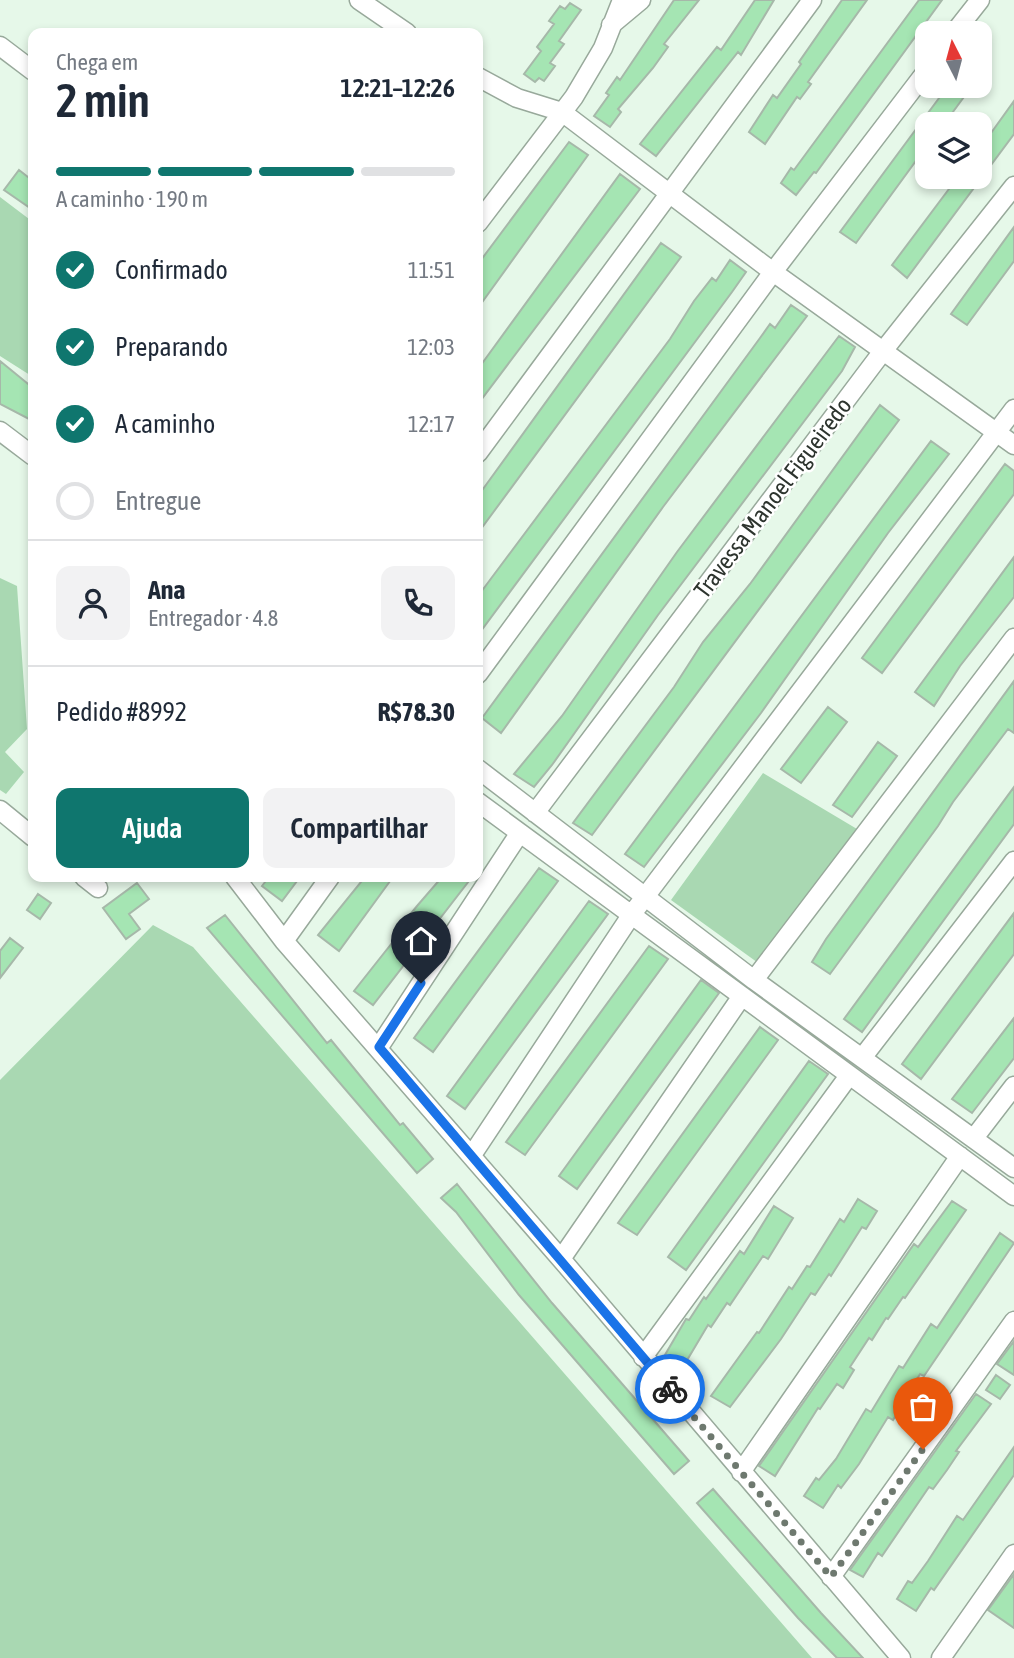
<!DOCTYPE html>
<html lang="pt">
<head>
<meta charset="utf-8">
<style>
  :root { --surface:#fff; --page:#f2f2f3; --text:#1f2937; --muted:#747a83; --line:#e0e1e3; --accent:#0f766e }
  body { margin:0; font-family:"Asap Condensed",sans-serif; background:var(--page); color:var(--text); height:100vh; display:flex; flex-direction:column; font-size:26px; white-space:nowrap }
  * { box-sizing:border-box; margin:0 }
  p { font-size:23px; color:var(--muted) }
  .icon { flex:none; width:38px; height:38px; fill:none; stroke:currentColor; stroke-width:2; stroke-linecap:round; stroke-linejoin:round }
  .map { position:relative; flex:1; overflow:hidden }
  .panel { position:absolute; left:28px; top:28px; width:455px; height:854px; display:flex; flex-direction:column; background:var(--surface); border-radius:14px; box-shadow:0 4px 10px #0003 }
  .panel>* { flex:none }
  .needle { width:46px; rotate:354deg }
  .controls { position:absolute; left:915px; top:21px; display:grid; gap:14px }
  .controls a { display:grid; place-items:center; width:77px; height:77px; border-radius:14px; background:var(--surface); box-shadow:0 4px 10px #0003; font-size:35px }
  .pin { position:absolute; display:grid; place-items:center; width:60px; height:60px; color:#fff; margin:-72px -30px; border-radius:50% 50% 50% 0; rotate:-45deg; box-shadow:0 0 7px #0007 }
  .pin .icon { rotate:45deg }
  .courier { position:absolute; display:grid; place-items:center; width:70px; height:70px; margin:-35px; border:5px solid #1a73e8; border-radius:50%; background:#fff; color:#222; box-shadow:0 2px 9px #0007 }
  .head em { font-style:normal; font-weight:600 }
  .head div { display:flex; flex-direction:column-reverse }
  .head { display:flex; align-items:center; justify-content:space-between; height:119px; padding:0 28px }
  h1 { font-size:46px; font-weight:600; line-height:52px }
  .bar { display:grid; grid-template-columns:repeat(4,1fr); gap:10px 7px; align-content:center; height:84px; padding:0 28px }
  .bar i { height:9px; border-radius:5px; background:var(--line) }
  .bar .selected { background:var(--accent) }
  .bar p { grid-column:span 4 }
  .line { display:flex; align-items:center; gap:18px; padding:0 28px; border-top:2px solid var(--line) }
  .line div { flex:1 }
  .round { display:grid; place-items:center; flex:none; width:74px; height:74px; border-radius:14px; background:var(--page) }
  ol { padding:0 28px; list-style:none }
  li { display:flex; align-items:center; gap:21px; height:77px }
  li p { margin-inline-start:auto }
  li .icon { padding:7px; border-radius:50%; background:var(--accent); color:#fff; stroke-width:4 }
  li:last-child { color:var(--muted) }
  li i { width:38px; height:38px; border:4px solid var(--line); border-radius:50% }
  .button { display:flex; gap:14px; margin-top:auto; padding:14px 28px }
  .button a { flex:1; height:80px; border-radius:14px; background:var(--accent); color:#fff; font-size:28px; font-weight:600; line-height:80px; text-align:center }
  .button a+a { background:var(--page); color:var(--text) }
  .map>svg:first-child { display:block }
  .green { fill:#a9d8b2 }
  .building { fill:#a5e5b3; stroke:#a6b8a9; stroke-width:2 }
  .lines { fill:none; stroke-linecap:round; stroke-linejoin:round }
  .minor-casing { stroke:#98a99b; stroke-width:21 }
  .minor { stroke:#fff; stroke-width:18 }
  .done { stroke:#6e796f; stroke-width:7; stroke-dasharray:0 12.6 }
  .route { stroke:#1a73e8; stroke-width:9 }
  .labels { text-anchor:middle; stroke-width:5; stroke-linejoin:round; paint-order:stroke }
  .street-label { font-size:24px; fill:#2d342e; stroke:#fff }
</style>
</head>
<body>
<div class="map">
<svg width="1014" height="1658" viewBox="0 0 1014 1658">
  <rect width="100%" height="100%" fill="#e6f8e9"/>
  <path class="green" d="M 0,197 L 33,222 L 33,377 L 0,356 Z
    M 0,578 L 17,586 L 27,729 L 5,752 L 24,772 L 6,794 L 0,790 Z
    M 763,773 L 857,829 L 761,965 L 671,900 Z
    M 153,925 L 193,947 L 812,1658 L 0,1658 L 0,1080 Z"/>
  <path class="building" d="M 674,0 L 699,0 L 664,44 L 668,47 L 653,68 L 618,109 L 621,112 L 610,127 L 594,116 L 609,95 L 606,93 L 617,77 L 620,80 Z
    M 755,0 L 774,0 L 741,55 L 738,52 L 656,156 L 640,144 L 717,47 L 721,50 Z
    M 842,0 L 867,0 L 808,82 L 811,84 L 800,99 L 797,97 L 765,144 L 749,132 L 773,95 L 777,98 L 801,64 L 799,62 Z
    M 919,0 L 942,0 L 816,173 L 814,172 L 796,195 L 781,183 L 791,168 L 794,170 Z
    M 570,3 L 581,10 L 559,41 L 564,44 L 550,63 L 555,66 L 544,81 L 539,78 L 535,82 L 524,74 L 541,51 L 537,47 L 554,24 L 549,21 L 560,6 L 565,9 Z
    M 948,86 L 972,86 L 944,124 L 928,124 L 928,159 L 921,154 L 856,243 L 840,232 Z
    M 1014,101 L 1014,134 L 907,278 L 892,265 L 958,177 L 980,177 L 980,136 L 986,140 Z
    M 569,142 L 588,155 L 478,308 L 478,264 Z
    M 19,170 L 33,181 L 33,210 L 4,190 Z
    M 620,174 L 640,189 L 478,404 L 478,369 Z
    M 1014,227 L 1014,261 L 967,325 L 951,314 Z
    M 661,243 L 681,257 L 478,533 L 478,486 L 483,489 Z
    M 730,260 L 746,272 L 732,292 L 478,635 L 478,596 L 670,339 L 694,301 L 712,278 L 716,281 Z
    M 791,305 L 807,316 L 663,507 L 501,733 L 482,718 L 760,338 L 770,324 L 775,328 Z
    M 839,336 L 855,347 L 842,371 L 658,615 L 552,765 L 534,787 L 514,774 L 562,716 L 677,552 Z
    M 0,361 L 33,388 L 33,421 L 0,404 Z
    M 880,405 L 899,420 L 592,835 L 573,823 L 674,687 L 703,642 L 750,584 Z
    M 931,441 L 949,454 L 888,533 L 761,713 L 644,867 L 625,854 Z
    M 1005,464 L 1014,471 L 1014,494 L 882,673 L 862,658 Z
    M 1014,557 L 1014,597 L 960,666 L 934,706 L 915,692 Z
    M 1014,681 L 1014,733 L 1008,729 L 953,802 L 938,826 L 830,974 L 812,962 L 826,939 Z
    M 828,707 L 847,722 L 801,783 L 781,769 Z
    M 878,742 L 897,756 L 852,817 L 833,805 Z
    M 1014,787 L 1014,824 L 862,1032 L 844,1019 Z
    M 539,868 L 558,881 L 433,1052 L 414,1038 Z
    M 269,877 L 300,877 L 282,901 L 262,886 Z
    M 365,877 L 393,877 L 339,951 L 318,935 Z
    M 442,877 L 472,877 L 373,1005 L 354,991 L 407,924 L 404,922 L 417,906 Z
    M 137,883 L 149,899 L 129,914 L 140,929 L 126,939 L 103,908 Z
    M 38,894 L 51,903 L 40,919 L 27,910 Z
    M 589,901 L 608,914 L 465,1109 L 447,1096 Z
    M 1014,913 L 1014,954 L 921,1079 L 902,1064 Z
    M 225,915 L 327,1043 L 331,1040 L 400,1125 L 403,1123 L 433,1159 L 417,1173 L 207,928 Z
    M 10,938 L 23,948 L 0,978 L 0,951 Z
    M 649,946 L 668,959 L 525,1155 L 506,1142 Z
    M 701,980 L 719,993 L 577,1189 L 559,1176 Z
    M 1014,1018 L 1014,1058 L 972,1113 L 952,1099 Z
    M 760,1027 L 778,1040 L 637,1235 L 618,1223 Z
    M 809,1061 L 828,1074 L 686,1270 L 668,1257 Z
    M 457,1184 L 552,1303 L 689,1461 L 674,1474 L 519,1295 L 456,1212 L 441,1198 Z
    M 858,1199 L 877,1211 L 866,1229 L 862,1227 L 831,1276 L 829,1274 L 815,1295 L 811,1293 L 781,1339 L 730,1407 L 711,1396 L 757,1332 L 759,1333 L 789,1287 L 792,1289 L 807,1266 L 810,1267 L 840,1219 L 844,1222 Z
    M 952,1201 L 966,1210 L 905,1298 L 903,1297 L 888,1319 L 886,1318 L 872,1340 L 869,1338 L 850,1367 L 854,1370 L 843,1388 L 837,1384 L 820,1409 L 818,1408 L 775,1476 L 759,1466 L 914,1244 L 918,1247 Z
    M 774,1206 L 793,1218 L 768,1259 L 763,1256 L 730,1305 L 727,1303 L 711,1327 L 708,1325 L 680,1372 L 662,1360 L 686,1319 L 689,1320 L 704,1297 L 706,1299 L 740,1251 L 744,1254 Z
    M 1000,1233 L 1014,1243 L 924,1376 L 920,1374 L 893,1420 L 888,1417 L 859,1464 L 841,1488 L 838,1485 L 823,1508 L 804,1496 L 816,1478 L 819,1480 L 836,1459 L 866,1409 L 871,1412 L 899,1366 L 903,1368 L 931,1324 L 937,1328 Z
    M 1014,1341 L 1014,1375 L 997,1364 Z
    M 996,1375 L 1010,1385 L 1000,1399 L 986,1390 Z
    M 976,1394 L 991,1404 L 956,1451 L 959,1452 L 947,1470 L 933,1489 L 929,1487 L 882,1556 L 878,1553 L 863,1577 L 850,1570 Z
    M 1014,1447 L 1014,1475 L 934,1590 L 931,1588 L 916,1611 L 897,1599 L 908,1581 L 912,1583 L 928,1561 L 957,1516 L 963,1520 Z
    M 713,1489 L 821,1613 L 863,1658 L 837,1658 L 798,1618 L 697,1503 Z
    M 1014,1574 L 1014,1628 L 988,1610 Z"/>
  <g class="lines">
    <defs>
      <path id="minor" d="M 359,0 L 407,33
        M 611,25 L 641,0
        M 954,33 L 980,0
        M 0,46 L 33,71
        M 478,77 L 517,98 L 562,112 L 773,272 L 1014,445
        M 478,223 L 574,97 L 603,48 L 622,0
        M 0,431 L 33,456
        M 478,453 L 812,0
        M 478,674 L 773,272 L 928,69
        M 478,769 L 754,980 L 1014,1168
        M 478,802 L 1014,1196
        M 0,810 L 33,837
        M 535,813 L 883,351 L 1014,186
        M 84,877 L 98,888
        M 235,877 L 284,941 L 561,1259 L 901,1658
        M 284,941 L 330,877
        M 754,980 L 1014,638
        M 379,1047 L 519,834
        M 862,1058 L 1014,861
        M 974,1138 L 1014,1086
        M 472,1155 L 632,914 L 1014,409
        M 561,1259 L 742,996
        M 643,1357 L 848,1077
        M 741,1472 L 960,1156
        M 831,1577 L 1014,1321
        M 941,1658 L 1014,1554"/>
    </defs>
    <use href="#minor" class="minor-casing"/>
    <use href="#minor" class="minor"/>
  </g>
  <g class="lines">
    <path class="done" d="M 670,1389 L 831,1577 L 923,1449"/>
    <path class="route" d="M 421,983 L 379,1047 L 670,1389"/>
  </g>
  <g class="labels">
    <g class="street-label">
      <text transform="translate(773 498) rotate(-53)" y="8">Travessa Manoel Figueiredo</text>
    </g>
  </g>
</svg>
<div class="controls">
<a><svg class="needle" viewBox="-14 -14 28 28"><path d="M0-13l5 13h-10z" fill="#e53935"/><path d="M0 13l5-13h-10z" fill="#747a83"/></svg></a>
<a><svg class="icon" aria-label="layers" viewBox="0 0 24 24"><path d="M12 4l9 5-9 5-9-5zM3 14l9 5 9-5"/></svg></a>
</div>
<div class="pin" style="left:923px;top:1449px;background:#ea580c"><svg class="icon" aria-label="bag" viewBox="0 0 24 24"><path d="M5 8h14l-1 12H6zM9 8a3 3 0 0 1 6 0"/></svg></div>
<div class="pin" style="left:421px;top:983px;background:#1f2937"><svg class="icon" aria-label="home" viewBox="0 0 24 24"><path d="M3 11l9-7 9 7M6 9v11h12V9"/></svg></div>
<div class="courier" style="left:670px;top:1389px"><svg class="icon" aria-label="bike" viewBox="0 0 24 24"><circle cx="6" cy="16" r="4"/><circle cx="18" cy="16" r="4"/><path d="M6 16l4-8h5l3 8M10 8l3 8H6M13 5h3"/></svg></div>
<section class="panel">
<div class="head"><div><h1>2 min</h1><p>Chega em</p></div><em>12:21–12:26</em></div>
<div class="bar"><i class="selected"></i><i class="selected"></i><i class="selected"></i><i></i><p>A caminho · 190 m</p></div>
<ol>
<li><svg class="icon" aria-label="check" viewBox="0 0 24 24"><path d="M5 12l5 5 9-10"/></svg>Confirmado<p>11:51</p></li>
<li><svg class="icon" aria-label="check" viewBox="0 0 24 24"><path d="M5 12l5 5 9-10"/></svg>Preparando<p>12:03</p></li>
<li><svg class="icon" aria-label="check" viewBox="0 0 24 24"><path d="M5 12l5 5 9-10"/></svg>A caminho<p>12:17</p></li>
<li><i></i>Entregue</li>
</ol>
<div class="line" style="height:126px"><a class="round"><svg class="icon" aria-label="person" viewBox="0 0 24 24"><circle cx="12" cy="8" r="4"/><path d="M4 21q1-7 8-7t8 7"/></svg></a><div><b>Ana</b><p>Entregador · 4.8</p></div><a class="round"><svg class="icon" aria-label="phone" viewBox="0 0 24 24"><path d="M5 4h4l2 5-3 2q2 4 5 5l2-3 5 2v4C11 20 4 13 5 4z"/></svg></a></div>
<div class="line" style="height:91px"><div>Pedido #8992</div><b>R$78.30</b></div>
<div class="button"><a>Ajuda</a><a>Compartilhar</a></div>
</section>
</div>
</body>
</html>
